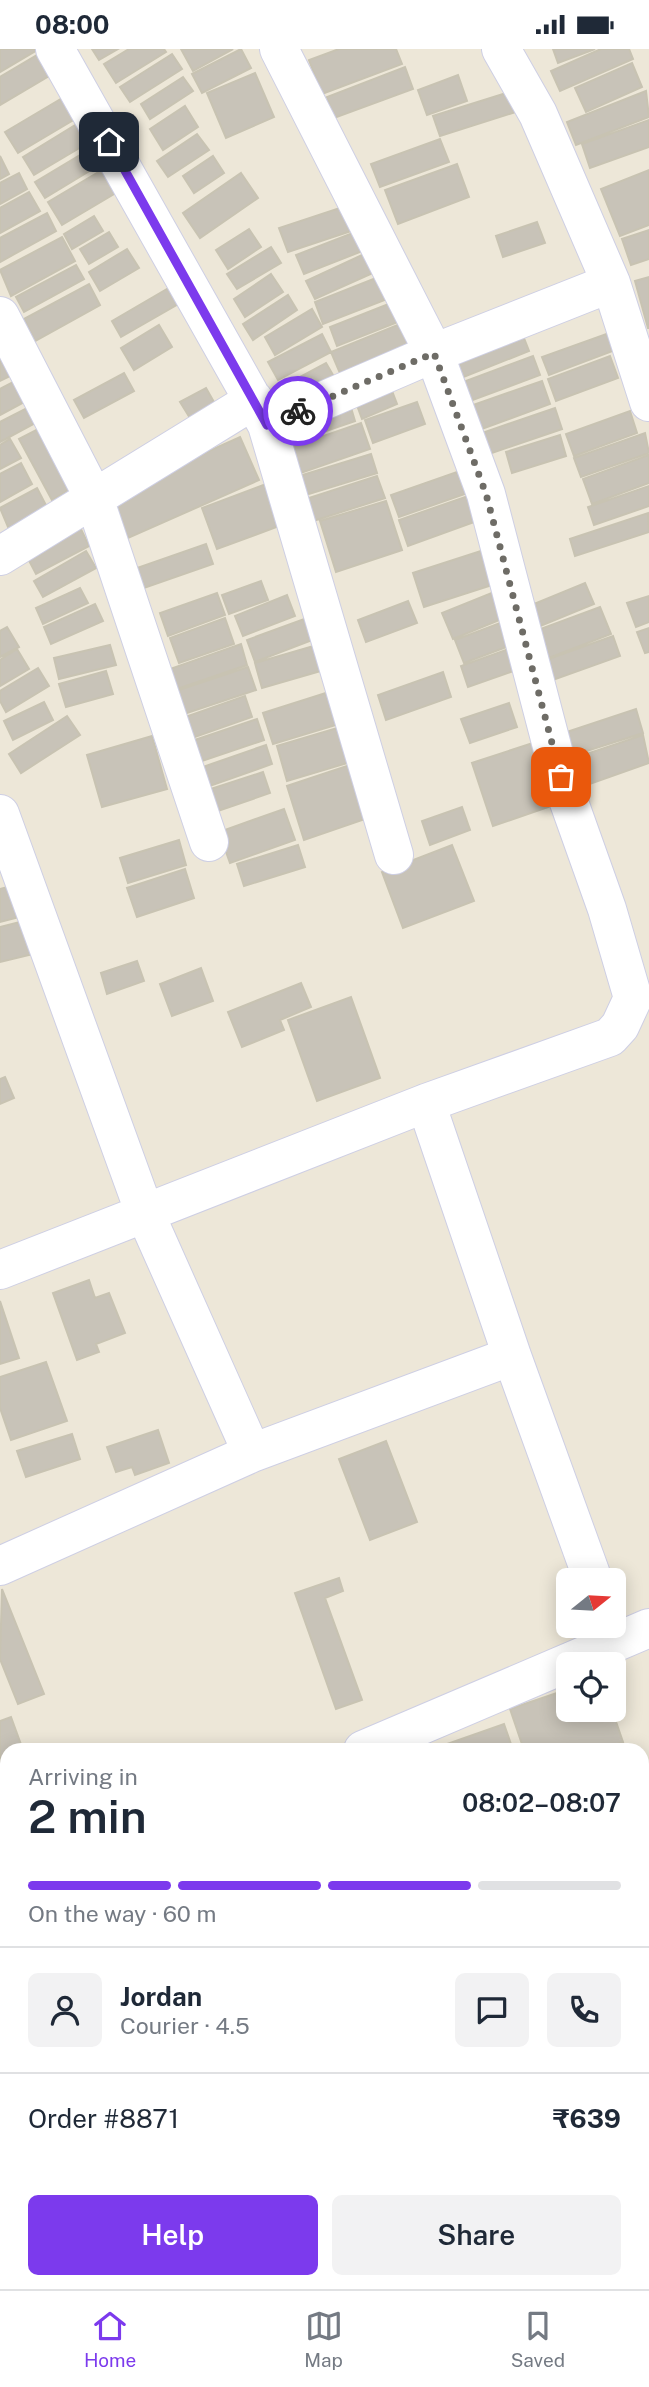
<!DOCTYPE html>
<html lang="en">
<head>
<meta charset="utf-8">
<style>
  :root { --surface:#fff; --page:#f2f2f3; --text:#1f2937; --muted:#747a83; --line:#e0e1e3; --accent:#7c3aed }
  body { margin:0; font-family:"Public Sans",sans-serif; background:var(--page); color:var(--text); height:100vh; display:flex; flex-direction:column; font-size:26px; white-space:nowrap }
  * { box-sizing:border-box; margin:0 }
  p { font-size:23px; color:var(--muted) }
  .icon { flex:none; width:38px; height:38px; fill:none; stroke:currentColor; stroke-width:2; stroke-linecap:round; stroke-linejoin:round }
  .map { position:relative; flex:1; overflow:hidden }
  .drawer { position:absolute; left:0px; top:1694px; width:649px; height:546px; display:flex; flex-direction:column; background:var(--surface); border-radius:21px 21px 0 0; box-shadow:0 4px 18px #0003 }
  .drawer>* { flex:none }
  .needle { width:46px; rotate:72deg }
  .controls { position:absolute; left:556px; top:1519px; display:grid; gap:14px }
  .controls a { display:grid; place-items:center; width:70px; height:70px; border-radius:10px; background:var(--surface); box-shadow:0 4px 18px #0003; font-size:35px }
  .pin { position:absolute; display:grid; place-items:center; width:60px; height:60px; color:#fff; margin:-30px; border-radius:14px; box-shadow:0 4px 10px #0006 }
  .courier { position:absolute; display:grid; place-items:center; width:70px; height:70px; margin:-35px; border:5px solid #7c3aed; border-radius:50%; background:#fff; color:#222; box-shadow:0 2px 9px #0007 }
  .summary em { font-style:normal; font-weight:600 }
  .summary div { display:flex; flex-direction:column-reverse }
  .summary { display:flex; align-items:center; justify-content:space-between; height:119px; padding:0 28px }
  h1 { font-size:46px; font-weight:600; line-height:52px }
  .bar { display:grid; grid-template-columns:repeat(4,1fr); gap:10px 7px; align-content:center; height:84px; padding:0 28px }
  .bar i { height:9px; border-radius:5px; background:var(--line) }
  .bar .on { background:var(--accent) }
  .bar p { grid-column:span 4 }
  .line { display:flex; align-items:center; gap:18px; padding:0 28px; border-top:2px solid var(--line) }
  .line div { flex:1 }
  .round { display:grid; place-items:center; flex:none; width:74px; height:74px; border-radius:10px; background:var(--page) }
  .cta { display:flex; gap:14px; margin-top:auto; padding:14px 28px }
  .cta a { flex:1; height:80px; border-radius:10px; background:var(--accent); color:#fff; font-size:28px; font-weight:600; line-height:80px; text-align:center }
  .cta a+a { background:var(--page); color:var(--text) }
  .status { display:flex; justify-content:space-between; align-items:center; height:49px; padding:0 35px; background:var(--surface); direction:ltr }
  .status svg { height:19px; fill:currentColor }
  .menu { display:flex; justify-content:space-around; align-items:center; height:98px; border-top:2px solid var(--line); background:var(--surface); font-size:19px; color:var(--muted) }
  .menu a { display:grid; justify-items:center; gap:4px }
  .menu .on { color:var(--accent) }
  .map>svg:first-child { display:block }
  .building { fill:#c8c3b8; stroke:#c8c3b2; stroke-width:2 }
  .lines { fill:none; stroke-linecap:round; stroke-linejoin:round }
  .minor-casing { stroke:#cecfe4; stroke-width:40 }
  .tertiary-casing { stroke:#cecfe4; stroke-width:40 }
  .minor { stroke:#fff; stroke-width:38 }
  .tertiary { stroke:#fff; stroke-width:38 }
  .done { stroke:#6e6c66; stroke-width:7; stroke-dasharray:0 12.6 }
  .route { stroke:#7c3aed; stroke-width:9 }
</style>
</head>
<body>
<div class="status"><b>08:00</b><svg viewBox="0 0 49 12"><path d="M0 12V9h3v3zM5 12V6h3v6zM10 12V3h3v9zM15 12V0h3v12zM26 1h20v11H26zM47 4h2v5h-2z"/></svg></div>
<div class="map">
<svg width="649" height="2240" viewBox="0 0 649 2240">
  <rect width="100%" height="100%" fill="#ede7d8"/>
  <path class="building" d="M 0,0 L 39,0 L 0,23 Z
    M 92,0 L 118,0 L 99,11 Z
    M 129,0 L 164,0 L 166,3 L 116,34 L 104,15 Z
    M 181,0 L 233,0 L 193,22 Z
    M 241,0 L 251,19 L 202,44 L 192,25 Z
    M 339,0 L 396,0 L 402,15 L 322,45 L 309,11 Z
    M 553,0 L 595,0 L 558,14 Z
    M 601,0 L 629,0 L 633,10 L 560,42 L 551,22 Z
    M 44,2 L 56,23 L 0,56 L 0,28 Z
    M 172,5 L 182,20 L 130,53 L 120,38 Z
    M 632,14 L 642,38 L 586,63 L 575,39 Z
    M 405,18 L 413,40 L 334,69 L 327,48 Z
    M 255,24 L 274,68 L 226,89 L 207,44 Z
    M 458,26 L 467,52 L 427,66 L 418,41 Z
    M 183,28 L 193,42 L 150,70 L 141,55 Z
    M 516,41 L 522,61 L 440,87 L 433,67 Z
    M 646,42 L 649,68 L 576,96 L 567,73 Z
    M 69,45 L 82,66 L 18,104 L 5,83 Z
    M 185,57 L 198,78 L 163,101 L 150,80 Z
    M 649,71 L 649,98 L 590,119 L 582,95 Z
    M 82,72 L 93,91 L 34,126 L 23,108 Z
    M 197,85 L 209,101 L 168,128 L 157,112 Z
    M 440,90 L 449,113 L 380,138 L 371,115 Z
    M 102,93 L 111,109 L 45,149 L 35,133 Z
    M 0,107 L 9,125 L 0,130 Z
    M 213,107 L 224,124 L 194,144 L 183,127 Z
    M 112,115 L 126,138 L 62,176 L 48,153 Z
    M 457,115 L 469,148 L 398,175 L 385,141 Z
    M 649,121 L 649,176 L 620,187 L 601,140 Z
    M 19,124 L 27,140 L 0,155 L 0,134 Z
    M 241,124 L 258,149 L 200,189 L 183,164 Z
    M 29,143 L 40,162 L 0,184 L 0,159 Z
    M 352,155 L 360,179 L 288,203 L 279,179 Z
    M 47,164 L 56,182 L 0,213 L 0,189 Z
    M 94,167 L 103,182 L 72,200 L 64,185 Z
    M 537,173 L 545,194 L 503,208 L 496,187 Z
    M 249,180 L 261,198 L 228,220 L 216,201 Z
    M 363,180 L 370,199 L 304,225 L 296,206 Z
    M 649,181 L 649,210 L 631,216 L 622,190 Z
    M 109,183 L 118,198 L 89,215 L 80,200 Z
    M 62,188 L 75,212 L 11,247 L 0,221 Z
    M 271,198 L 281,214 L 237,240 L 227,225 Z
    M 127,200 L 139,219 L 100,242 L 89,223 Z
    M 375,200 L 384,219 L 315,250 L 306,232 Z
    M 76,216 L 84,230 L 24,263 L 16,248 Z
    M 271,225 L 283,243 L 245,268 L 234,250 Z
    M 386,225 L 395,247 L 323,275 L 315,253 Z
    M 649,228 L 649,279 L 648,279 L 635,232 Z
    M 89,235 L 100,256 L 35,292 L 24,270 Z
    M 172,237 L 182,253 L 121,288 L 112,272 Z
    M 288,246 L 297,261 L 253,291 L 243,275 Z
    M 396,252 L 403,271 L 337,297 L 330,278 Z
    M 312,260 L 322,278 L 275,306 L 265,288 Z
    M 400,275 L 410,301 L 342,329 L 331,303 Z
    M 159,276 L 172,298 L 134,321 L 121,299 Z
    M 612,283 L 618,300 L 549,326 L 542,308 Z
    M 522,284 L 529,302 L 461,329 L 453,311 Z
    M 322,285 L 331,303 L 278,331 L 268,313 Z
    M 0,305 L 12,326 L 0,332 Z
    M 533,307 L 540,326 L 470,352 L 463,333 Z
    M 610,307 L 618,329 L 556,352 L 548,330 Z
    M 326,314 L 336,331 L 282,361 L 272,343 Z
    M 124,324 L 134,342 L 84,369 L 74,351 Z
    M 15,332 L 26,352 L 0,366 L 0,340 Z
    M 542,332 L 550,355 L 479,381 L 470,357 Z
    M 389,334 L 397,355 L 362,370 L 354,348 Z
    M 206,339 L 218,360 L 193,374 L 180,353 Z
    M 349,352 L 355,372 L 282,397 L 275,378 Z
    M 417,353 L 425,375 L 373,394 L 365,371 Z
    M 29,358 L 37,373 L 0,393 L 0,373 Z
    M 555,359 L 562,380 L 486,406 L 479,385 Z
    M 630,362 L 637,384 L 574,407 L 566,385 Z
    M 361,374 L 370,400 L 292,427 L 283,401 Z
    M 42,378 L 74,438 L 52,451 L 19,390 Z
    M 645,384 L 649,404 L 581,428 L 574,409 Z
    M 560,386 L 566,407 L 512,424 L 506,403 Z
    M 240,388 L 259,431 L 128,489 L 109,447 Z
    M 10,390 L 21,409 L 0,420 L 0,396 Z
    M 371,405 L 377,424 L 299,448 L 293,429 Z
    M 649,406 L 649,434 L 592,455 L 583,430 Z
    M 21,414 L 32,435 L 0,453 L 0,425 Z
    M 457,423 L 465,445 L 399,468 L 391,446 Z
    M 377,427 L 385,449 L 307,474 L 300,452 Z
    M 266,435 L 282,476 L 217,500 L 202,459 Z
    M 649,437 L 649,457 L 594,476 L 588,458 Z
    M 37,439 L 50,464 L 11,485 L 0,459 Z
    M 471,446 L 480,471 L 408,497 L 399,471 Z
    M 386,452 L 402,501 L 336,523 L 320,472 Z
    M 648,464 L 649,483 L 575,507 L 570,490 Z
    M 78,474 L 89,497 L 36,525 L 24,502 Z
    M 206,495 L 213,515 L 141,540 L 134,520 Z
    M 487,500 L 498,534 L 424,558 L 413,524 Z
    M 86,502 L 96,519 L 43,548 L 34,532 Z
    M 261,532 L 268,551 L 229,565 L 222,546 Z
    M 585,534 L 594,555 L 538,578 L 529,557 Z
    M 80,539 L 88,554 L 43,575 L 36,559 Z
    M 499,541 L 509,567 L 453,590 L 442,564 Z
    M 217,544 L 225,566 L 168,587 L 160,564 Z
    M 287,546 L 295,567 L 243,587 L 235,567 Z
    M 649,547 L 649,573 L 636,578 L 627,554 Z
    M 408,552 L 417,574 L 366,593 L 358,571 Z
    M 95,555 L 103,572 L 51,595 L 44,578 Z
    M 600,558 L 611,585 L 546,610 L 535,582 Z
    M 225,569 L 234,595 L 179,614 L 170,589 Z
    M 307,569 L 315,590 L 255,613 L 247,591 Z
    M 508,571 L 517,594 L 464,614 L 455,591 Z
    M 7,578 L 19,598 L 0,608 L 0,582 Z
    M 649,579 L 649,603 L 645,604 L 637,583 Z
    M 613,587 L 620,607 L 550,632 L 543,612 Z
    M 241,595 L 247,616 L 177,640 L 170,620 Z
    M 110,596 L 116,616 L 59,630 L 54,609 Z
    M 317,596 L 324,621 L 262,639 L 255,614 Z
    M 517,597 L 525,618 L 468,638 L 461,617 Z
    M 17,600 L 29,620 L 0,637 L 0,611 Z
    M 248,618 L 256,641 L 184,665 L 176,642 Z
    M 38,619 L 49,637 L 6,663 L 0,652 L 0,642 Z
    M 106,622 L 113,645 L 66,658 L 59,635 Z
    M 443,623 L 451,648 L 386,671 L 378,646 Z
    M 332,642 L 342,674 L 273,695 L 263,664 Z
    M 245,647 L 252,668 L 192,689 L 185,668 Z
    M 44,653 L 53,671 L 13,691 L 4,672 Z
    M 509,654 L 517,678 L 470,694 L 461,670 Z
    M 636,660 L 643,684 L 571,707 L 564,684 Z
    M 67,667 L 80,686 L 21,724 L 9,705 Z
    M 257,670 L 264,691 L 196,714 L 189,693 Z
    M 344,677 L 354,712 L 287,732 L 277,697 Z
    M 643,686 L 649,714 L 584,737 L 575,709 Z
    M 152,687 L 167,740 L 102,758 L 87,706 Z
    M 542,691 L 563,753 L 493,777 L 472,714 Z
    M 266,696 L 272,715 L 204,739 L 197,720 Z
    M 356,714 L 374,767 L 304,791 L 287,737 Z
    M 263,723 L 270,744 L 218,762 L 211,740 Z
    M 462,758 L 470,781 L 430,796 L 422,772 Z
    M 284,760 L 295,791 L 230,814 L 219,783 Z
    M 179,791 L 186,816 L 128,834 L 120,809 Z
    M 298,796 L 305,818 L 244,837 L 237,815 Z
    M 452,796 L 474,852 L 403,879 L 382,823 Z
    M 185,820 L 194,849 L 137,868 L 127,839 Z
    M 15,836 L 23,867 L 0,873 L 0,840 Z
    M 24,872 L 33,905 L 0,913 L 0,878 Z
    M 137,912 L 144,932 L 107,945 L 101,924 Z
    M 201,919 L 213,952 L 172,967 L 160,935 Z
    M 301,934 L 311,958 L 280,971 L 284,981 L 242,998 L 228,963 Z
    M 351,948 L 380,1029 L 317,1052 L 288,971 Z
    M 5,1028 L 14,1049 L 0,1055 L 0,1030 Z
    M 89,1231 L 95,1249 L 109,1244 L 125,1284 L 96,1295 L 99,1303 L 77,1311 L 53,1244 Z
    M 0,1252 L 19,1309 L 0,1315 Z
    M 46,1313 L 67,1372 L 11,1391 L 0,1359 L 0,1328 Z
    M 158,1381 L 169,1414 L 135,1426 L 132,1418 L 116,1423 L 107,1398 Z
    M 72,1385 L 80,1410 L 26,1428 L 17,1402 Z
    M 386,1392 L 417,1473 L 370,1491 L 339,1410 Z
    M 339,1529 L 343,1542 L 325,1549 L 362,1651 L 336,1660 L 295,1544 Z
    M 2,1540 L 44,1645 L 18,1655 L 0,1610 Z
    M 569,1640 L 569,1661 L 612,1661 L 623,1693 L 599,1701 L 524,1701 L 510,1660 Z
    M 11,1668 L 23,1701 L 7,1701 L 7,1773 L 0,1754 L 0,1672 Z
    M 504,1675 L 513,1701 L 433,1701 L 433,1700 Z
    M 649,1979 L 649,2051 L 642,2053 L 642,1980 Z
    M 649,2127 L 649,2185 L 642,2187 L 642,2129 Z
    M 296,2233 L 318,2233 L 303,2240 L 300,2240 Z
    M 515,2233 L 541,2233 L 543,2240 L 493,2240 Z"/>
  <g class="lines">
    <defs>
      <path id="minor" d="M 55,0 L 267,376 L 394,806
        M 501,0 L 538,65 L 611,234 L 649,353
        M 0,267 L 94,449 L 209,793
        M 267,376 L 434,304 L 611,234
        M 0,507 L 254,351
        M 0,765 L 144,1162 L 252,1404
        M 426,1054 L 512,1307 L 593,1531
        M 0,1221 L 426,1054 L 610,988 L 620,977 L 633,949 L 607,860 L 560,728 L 486,445 L 434,304 L 279,0
        M 0,1517 L 252,1404 L 512,1307
        M 363,1701 L 649,1579
        M 0,1855 L 7,1852
        M 642,1896 L 649,1894
        M 557,2233 L 559,2240
        M 0,2238 L 14,2233"/>
      <path id="tertiary" d="M 0,2053 L 7,2064
        M 0,2135 L 7,2146
        M 67,2233 L 71,2240
        M 124,2233 L 129,2240"/>
    </defs>
    <use href="#minor" class="minor-casing"/>
    <use href="#tertiary" class="tertiary-casing"/>
    <use href="#minor" class="minor"/>
    <use href="#tertiary" class="tertiary"/>
  </g>
  <g class="lines">
    <path class="done" d="M 298,362 L 434,304 L 486,445 L 561,728"/>
    <path class="route" d="M 109,93 L 267,376 L 298,362"/>
  </g>
</svg>
<div class="controls">
<a><svg class="needle" viewBox="-14 -14 28 28"><path d="M0-13l5 13h-10z" fill="#e53935"/><path d="M0 13l5-13h-10z" fill="#747a83"/></svg></a>
<a><svg class="icon" aria-label="locate" viewBox="0 0 24 24"><circle cx="12" cy="12" r="6"/><path d="M12 2v4M12 18v4M2 12h4M18 12h4"/></svg></a>
</div>
<div class="pin" style="left:561px;top:728px;background:#ea580c"><svg class="icon" aria-label="bag" viewBox="0 0 24 24"><path d="M5 8h14l-1 12H6zM9 8a3 3 0 0 1 6 0"/></svg></div>
<div class="pin" style="left:109px;top:93px;background:#1f2937"><svg class="icon" aria-label="home" viewBox="0 0 24 24"><path d="M3 11l9-7 9 7M6 9v11h12V9"/></svg></div>
<div class="courier" style="left:298px;top:362px"><svg class="icon" aria-label="bike" viewBox="0 0 24 24"><circle cx="6" cy="16" r="4"/><circle cx="18" cy="16" r="4"/><path d="M6 16l4-8h5l3 8M10 8l3 8H6M13 5h3"/></svg></div>
<section class="drawer">
<div class="summary"><div><h1>2 min</h1><p>Arriving in</p></div><em>08:02–08:07</em></div>
<div class="bar"><i class="on"></i><i class="on"></i><i class="on"></i><i></i><p>On the way · 60 m</p></div>
<div class="line" style="height:126px"><a class="round"><svg class="icon" aria-label="person" viewBox="0 0 24 24"><circle cx="12" cy="8" r="4"/><path d="M4 21q1-7 8-7t8 7"/></svg></a><div><b>Jordan</b><p>Courier · 4.5</p></div><a class="round"><svg class="icon" aria-label="chat" viewBox="0 0 24 24"><path d="M4 5h16v11H9l-5 4z"/></svg></a><a class="round"><svg class="icon" aria-label="phone" viewBox="0 0 24 24"><path d="M5 4h4l2 5-3 2q2 4 5 5l2-3 5 2v4C11 20 4 13 5 4z"/></svg></a></div>
<div class="line" style="height:91px"><div>Order #8871</div><b>₹639</b></div>
<div class="cta"><a>Help</a><a>Share</a></div>
</section>
</div>
<nav class="menu">
<a class="on"><svg class="icon" aria-label="home" viewBox="0 0 24 24"><path d="M3 11l9-7 9 7M6 9v11h12V9"/></svg>Home</a>
<a><svg class="icon" aria-label="map" viewBox="0 0 24 24"><path d="M3 6l6-2 6 2 6-2v14l-6 2-6-2-6 2zM9 4v14M15 6v14"/></svg>Map</a>
<a><svg class="icon" aria-label="saved" viewBox="0 0 24 24"><path d="M7 4h10v16l-5-4-5 4z"/></svg>Saved</a>
</nav>
</body>
</html>
